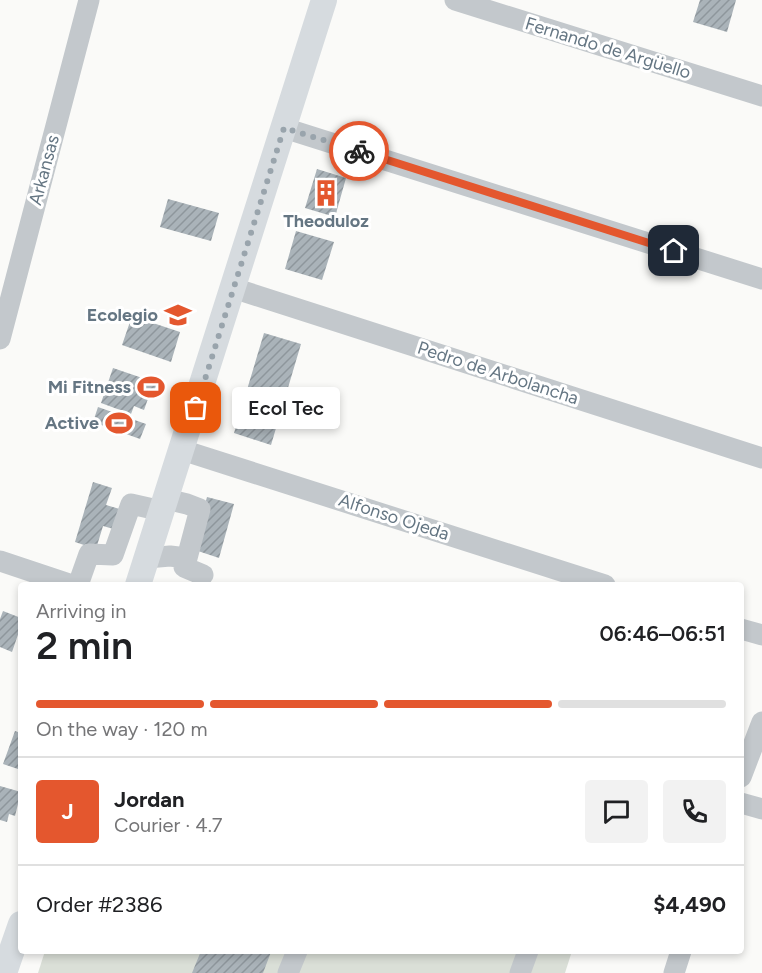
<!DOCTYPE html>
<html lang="en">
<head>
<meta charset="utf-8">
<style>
  :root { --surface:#fff; --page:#f2f2f2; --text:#202124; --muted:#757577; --line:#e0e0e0; --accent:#e4572e }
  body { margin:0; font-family:Figtree,sans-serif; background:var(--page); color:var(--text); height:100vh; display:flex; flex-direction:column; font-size:22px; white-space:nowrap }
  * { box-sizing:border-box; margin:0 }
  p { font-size:20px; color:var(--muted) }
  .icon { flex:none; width:33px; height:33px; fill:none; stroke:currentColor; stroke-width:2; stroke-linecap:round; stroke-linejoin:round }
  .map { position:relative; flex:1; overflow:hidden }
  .panel { position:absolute; left:18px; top:582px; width:726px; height:372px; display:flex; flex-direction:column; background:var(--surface); border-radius:6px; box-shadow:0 3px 9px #0003 }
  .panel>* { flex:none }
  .pin { position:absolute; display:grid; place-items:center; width:51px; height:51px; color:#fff; margin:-26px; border-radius:12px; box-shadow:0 3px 9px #0006 }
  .courier { position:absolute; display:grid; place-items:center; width:60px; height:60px; margin:-30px; border:4px solid #e4572e; border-radius:50%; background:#fff; color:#222; box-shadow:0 2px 8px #0007 }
  .bubble { position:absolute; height:42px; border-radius:6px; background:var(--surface); box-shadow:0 3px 9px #0003; font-size:20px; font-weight:600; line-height:42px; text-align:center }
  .head em { font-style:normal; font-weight:600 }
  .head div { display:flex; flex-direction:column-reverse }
  .head { display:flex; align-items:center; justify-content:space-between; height:102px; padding:0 18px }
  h1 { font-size:39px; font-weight:600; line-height:45px }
  .bar { display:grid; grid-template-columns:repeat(4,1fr); gap:9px 6px; align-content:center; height:72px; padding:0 18px }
  .bar i { height:8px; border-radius:4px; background:var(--line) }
  .bar .selected { background:var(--accent) }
  .bar p { grid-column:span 4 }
  .line { display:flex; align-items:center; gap:15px; padding:0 18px; border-top:2px solid var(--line) }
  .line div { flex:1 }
  .round { display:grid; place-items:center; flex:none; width:63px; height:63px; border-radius:6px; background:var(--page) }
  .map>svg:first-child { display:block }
  .garden { fill:#dadfd7 }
  .building { fill:url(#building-hatch) }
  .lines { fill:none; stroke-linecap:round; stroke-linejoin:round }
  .minor { stroke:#c3c8cc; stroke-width:21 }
  .major { stroke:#d6dbdf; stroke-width:26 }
  .done { stroke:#99a4ac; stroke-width:6; stroke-dasharray:0 10.8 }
  .route { stroke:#e4572e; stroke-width:8 }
  .labels { text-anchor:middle; stroke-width:6; stroke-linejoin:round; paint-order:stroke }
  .street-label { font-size:18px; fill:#657683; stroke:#fff }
  .poi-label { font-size:18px; font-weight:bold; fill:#657683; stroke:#fff; text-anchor:end }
</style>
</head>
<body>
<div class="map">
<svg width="762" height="973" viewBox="0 0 762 973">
  <defs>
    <pattern id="building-hatch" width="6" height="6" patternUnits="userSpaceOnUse" patternTransform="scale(1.5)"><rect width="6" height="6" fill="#aab3b9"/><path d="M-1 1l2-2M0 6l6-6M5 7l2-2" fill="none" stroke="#8e969c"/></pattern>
  </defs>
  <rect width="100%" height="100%" fill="#fafaf8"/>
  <path class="garden" d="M 45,951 L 572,951 L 565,973 L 38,973 Z"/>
  <path class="building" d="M 700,0 L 736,0 L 727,32 L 693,22 Z
    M 317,169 L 346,178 L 335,217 L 305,208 Z
    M 168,199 L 219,213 L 211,241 L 160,227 Z
    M 296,231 L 334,242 L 322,280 L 285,269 Z
    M 132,316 L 180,332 L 171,362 L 122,345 Z
    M 264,333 L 301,344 L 271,445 L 234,433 Z
    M 113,368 L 157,383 L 152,398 L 149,396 L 144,410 L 134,406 L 131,414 L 101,403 Z
    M 98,407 L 146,424 L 140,439 L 93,422 Z
    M 93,482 L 112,488 L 106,505 L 123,510 L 117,530 L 103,526 L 96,549 L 75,542 Z
    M 207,497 L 234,504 L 219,558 L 198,551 L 194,544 Z
    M 3,611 L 21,618 L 21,626 L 12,652 L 0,647 L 0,619 Z
    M 15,731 L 21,733 L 21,770 L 3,764 Z
    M 0,786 L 21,792 L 15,816 L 9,814 L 7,822 L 0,820 Z
    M 201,951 L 268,951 L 271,952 L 263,973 L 192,973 Z"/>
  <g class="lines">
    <path class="minor" d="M 455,0 L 762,96
      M 284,128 L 762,279
      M 233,288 L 762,458
      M 0,339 L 89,0
      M 182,450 L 605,585
      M 147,558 L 170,556 L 187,558 L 200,509 L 187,504 L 166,499
      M 187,558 L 184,567 L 203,575
      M 0,561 L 72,585
      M 78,585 L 89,554 L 113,555 L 131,504 L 162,511
      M 741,629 L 762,635
      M 741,777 L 762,722
      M 741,803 L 762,809
      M 288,973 L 297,951
      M 520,973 L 528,951
      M 674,973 L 681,951"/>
    <path class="major" d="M 138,585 L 324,0
      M 4,973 L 21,924"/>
  </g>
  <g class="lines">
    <path class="done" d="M 196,408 L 284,128 L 359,151"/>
    <path class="route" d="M 359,151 L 674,251"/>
  </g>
  <defs>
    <symbol id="building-bare" viewBox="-9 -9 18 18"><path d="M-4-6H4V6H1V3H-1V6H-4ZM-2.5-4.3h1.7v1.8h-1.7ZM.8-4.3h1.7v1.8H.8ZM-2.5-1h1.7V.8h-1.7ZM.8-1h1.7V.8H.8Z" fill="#e4572e" stroke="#fff" stroke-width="2.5" paint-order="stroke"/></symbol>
    <symbol id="school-bare" viewBox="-9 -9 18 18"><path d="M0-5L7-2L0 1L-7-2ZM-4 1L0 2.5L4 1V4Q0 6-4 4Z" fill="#e4572e" stroke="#fff" stroke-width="2.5" paint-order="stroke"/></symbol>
    <symbol id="stadium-bare" viewBox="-9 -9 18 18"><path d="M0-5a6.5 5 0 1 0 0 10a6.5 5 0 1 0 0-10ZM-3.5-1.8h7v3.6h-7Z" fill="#e4572e" stroke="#fff" stroke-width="2.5" paint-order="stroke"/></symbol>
  </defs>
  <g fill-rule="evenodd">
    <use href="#building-bare" x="307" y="174" width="38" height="38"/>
    <use href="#school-bare" x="159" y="296" width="38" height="38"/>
    <use href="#stadium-bare" x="132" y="368" width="38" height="38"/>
    <use href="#stadium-bare" x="100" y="404" width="38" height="38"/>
  </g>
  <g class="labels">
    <g class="street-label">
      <text transform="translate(608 48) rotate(17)" y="6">Fernando de Argüello</text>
      <text transform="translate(44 170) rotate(-75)" y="6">Arkansas</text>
      <text transform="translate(498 373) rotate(18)" y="6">Pedro de Arbolancha</text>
      <text transform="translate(394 517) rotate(18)" y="6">Alfonso Ojeda</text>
    </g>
    <g class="poi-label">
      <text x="326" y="227" text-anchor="middle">Theoduloz</text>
      <text x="158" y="321">Ecolegio</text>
      <text x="131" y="393">Mi Fitness</text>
      <text x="99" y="429">Active</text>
    </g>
  </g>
</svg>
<div class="pin" style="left:196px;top:408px;background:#ea580c"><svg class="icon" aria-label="bag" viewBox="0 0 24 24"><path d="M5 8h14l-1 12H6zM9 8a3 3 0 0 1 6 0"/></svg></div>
<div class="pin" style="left:674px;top:251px;background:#1f2937"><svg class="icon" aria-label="home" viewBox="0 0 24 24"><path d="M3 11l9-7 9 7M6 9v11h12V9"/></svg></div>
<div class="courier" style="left:359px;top:151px"><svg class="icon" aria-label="bike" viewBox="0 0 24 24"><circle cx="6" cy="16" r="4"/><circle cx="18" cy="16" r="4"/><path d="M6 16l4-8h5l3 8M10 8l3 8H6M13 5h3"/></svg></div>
<div class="bubble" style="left:232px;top:387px;width:108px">Ecol Tec</div>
<section class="panel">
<div class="head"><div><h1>2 min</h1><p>Arriving in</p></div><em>06:46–06:51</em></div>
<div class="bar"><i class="selected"></i><i class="selected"></i><i class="selected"></i><i></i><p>On the way · 120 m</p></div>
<div class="line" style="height:108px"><b class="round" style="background:var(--accent);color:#fff">J</b><div><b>Jordan</b><p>Courier · 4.7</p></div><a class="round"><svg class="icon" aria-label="chat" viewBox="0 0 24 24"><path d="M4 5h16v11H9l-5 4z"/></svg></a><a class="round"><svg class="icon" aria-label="phone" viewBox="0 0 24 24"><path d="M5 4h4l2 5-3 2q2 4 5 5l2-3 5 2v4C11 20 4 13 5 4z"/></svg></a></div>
<div class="line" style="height:78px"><div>Order #2386</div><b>$4,490</b></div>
</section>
</div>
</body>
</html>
